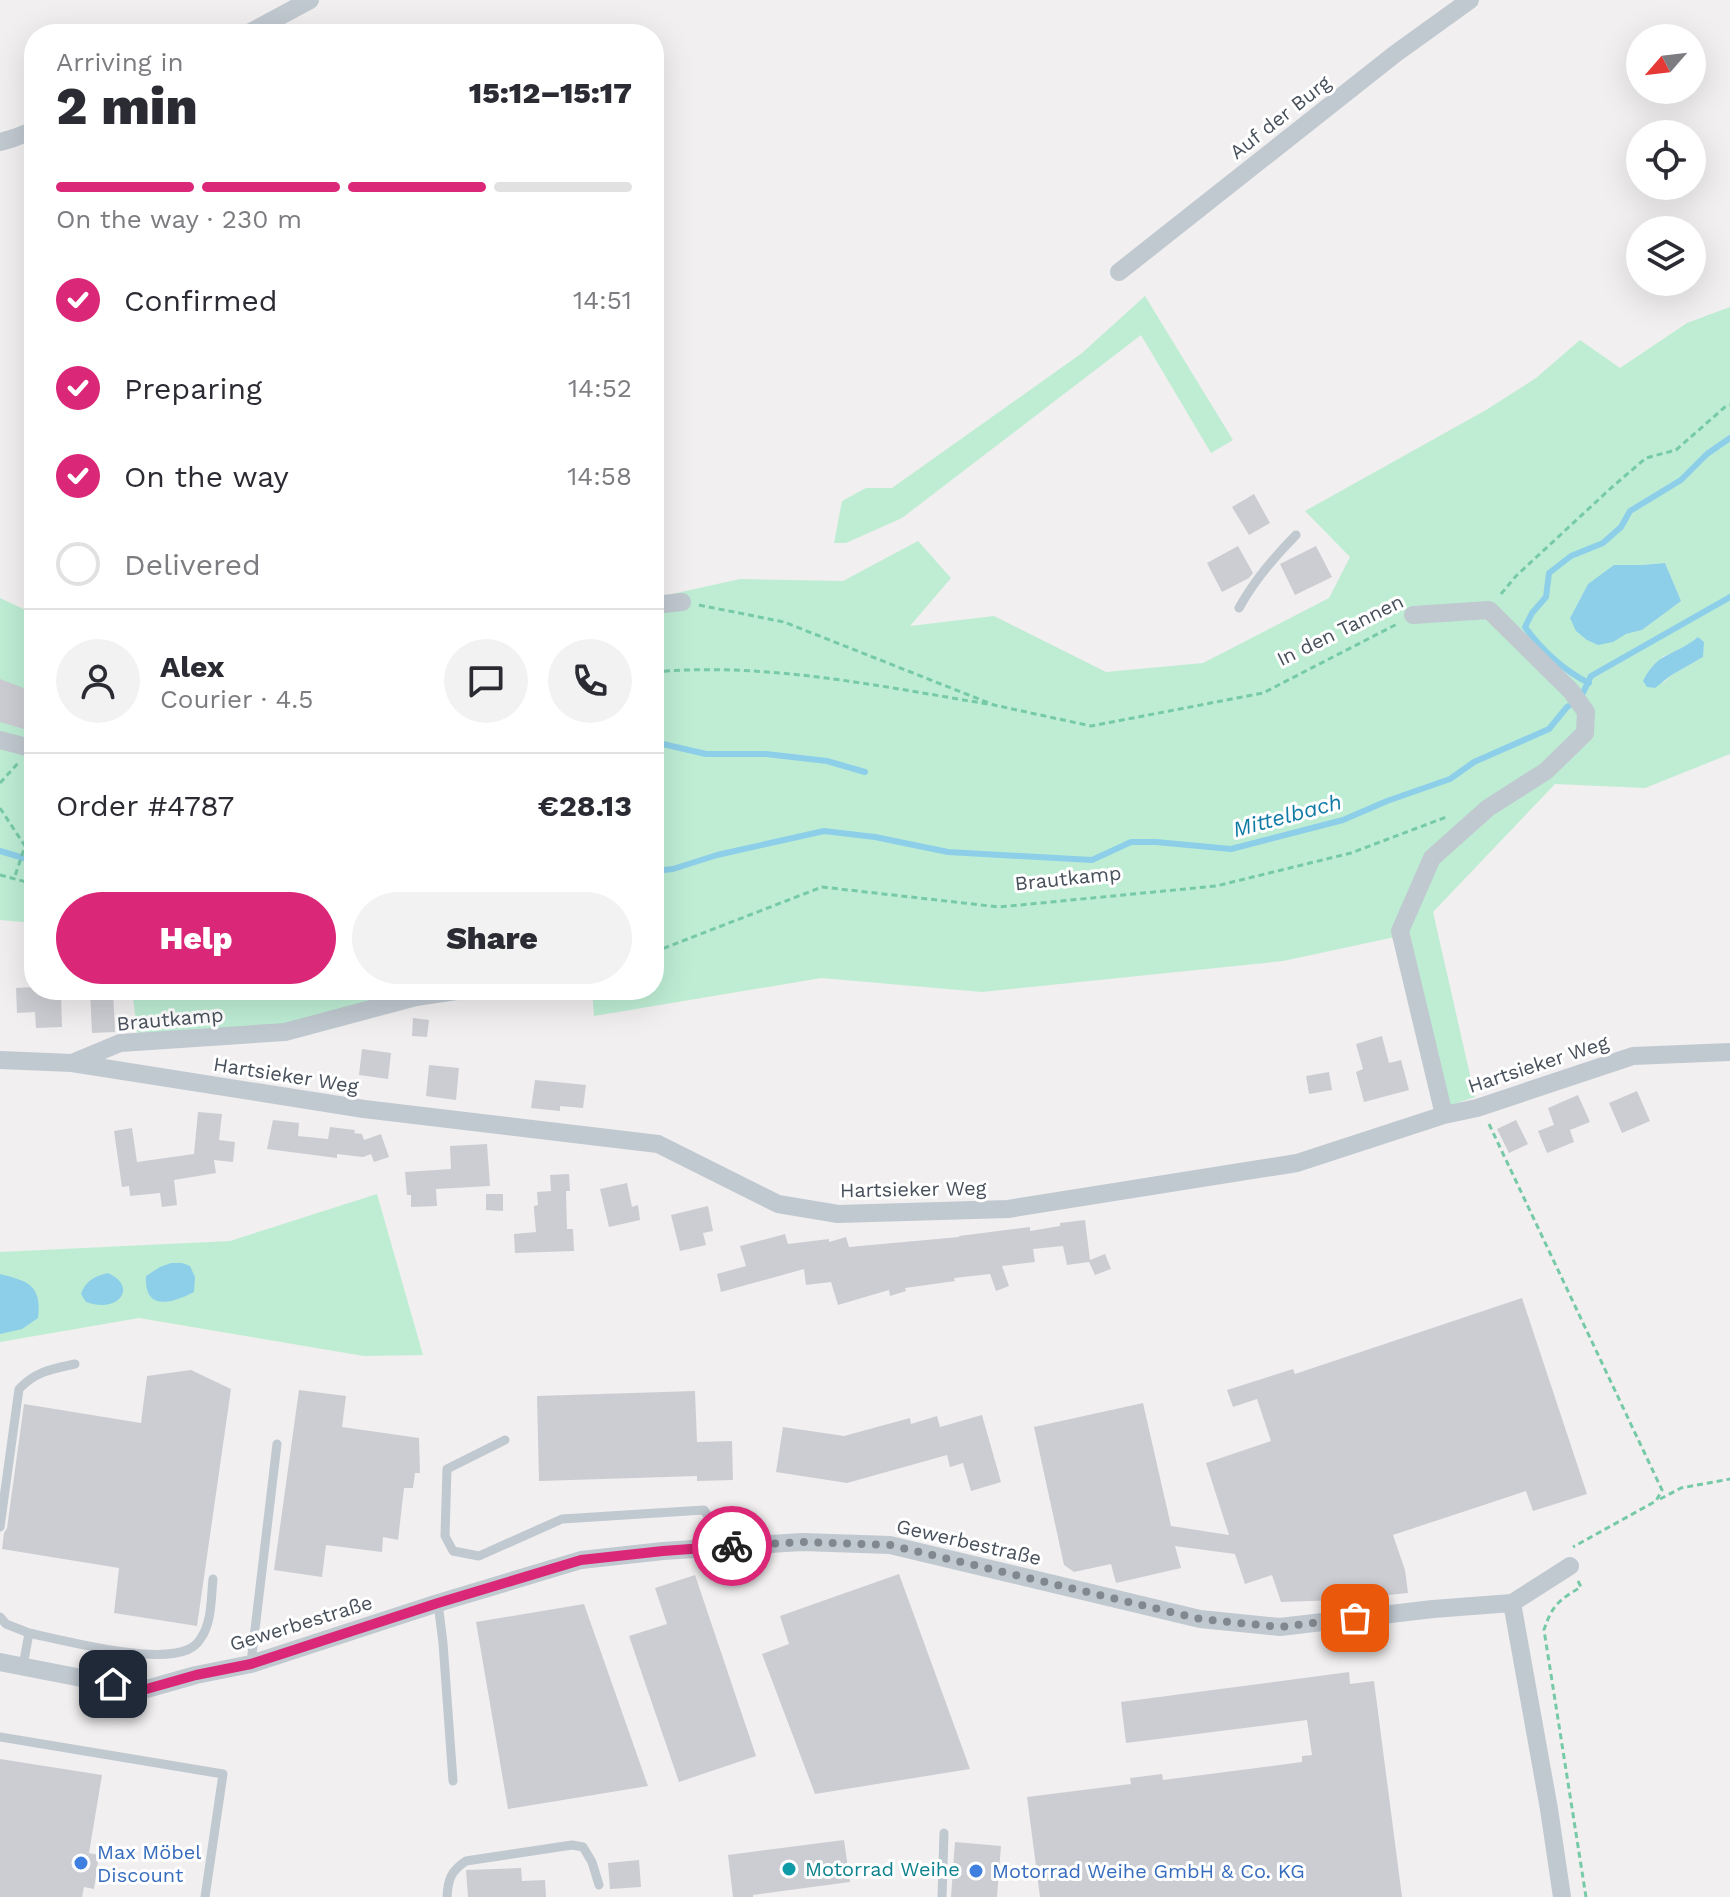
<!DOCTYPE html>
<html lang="en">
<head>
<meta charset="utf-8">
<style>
  :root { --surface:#fff; --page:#f2f2f3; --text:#2b2b33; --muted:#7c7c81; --line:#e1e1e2; --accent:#db2777 }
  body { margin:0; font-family:"Work Sans",sans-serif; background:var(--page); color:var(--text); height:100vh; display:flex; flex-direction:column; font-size:30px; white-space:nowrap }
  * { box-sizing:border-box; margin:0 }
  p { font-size:26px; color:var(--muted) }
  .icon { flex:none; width:44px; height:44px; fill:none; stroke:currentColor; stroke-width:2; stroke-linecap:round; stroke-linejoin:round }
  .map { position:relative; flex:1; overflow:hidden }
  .side { position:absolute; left:24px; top:24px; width:640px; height:976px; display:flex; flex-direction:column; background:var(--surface); border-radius:32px; box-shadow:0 8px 32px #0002 }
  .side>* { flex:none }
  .needle { width:52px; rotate:242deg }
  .buttons { position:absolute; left:1626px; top:24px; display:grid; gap:16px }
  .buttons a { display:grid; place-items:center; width:80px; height:80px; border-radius:50%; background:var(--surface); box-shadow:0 8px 32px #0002; font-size:40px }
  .pin { position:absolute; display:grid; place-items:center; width:68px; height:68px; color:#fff; margin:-34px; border-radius:16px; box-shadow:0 4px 12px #0006 }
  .courier { position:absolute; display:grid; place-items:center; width:80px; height:80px; margin:-40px; border:6px solid #db2777; border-radius:50%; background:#fff; color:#222; box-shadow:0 2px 10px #0007 }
  .summary em { font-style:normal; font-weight:800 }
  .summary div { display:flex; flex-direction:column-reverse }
  .summary { display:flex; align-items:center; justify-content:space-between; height:136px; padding:0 32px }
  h1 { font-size:52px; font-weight:800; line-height:60px }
  .bar { display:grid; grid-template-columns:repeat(4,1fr); gap:12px 8px; align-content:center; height:96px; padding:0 32px }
  .bar i { height:10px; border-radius:6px; background:var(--line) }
  .bar .active { background:var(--accent) }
  .bar p { grid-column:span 4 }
  .line { display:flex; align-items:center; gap:20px; padding:0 32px; border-top:2px solid var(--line) }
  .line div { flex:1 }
  .round { display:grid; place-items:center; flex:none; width:84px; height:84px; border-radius:42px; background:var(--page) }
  ol { padding:0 32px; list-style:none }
  li { display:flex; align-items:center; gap:24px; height:88px }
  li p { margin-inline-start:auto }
  li .icon { padding:8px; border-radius:50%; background:var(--accent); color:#fff; stroke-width:4 }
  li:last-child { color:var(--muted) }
  li i { width:44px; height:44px; border:4px solid var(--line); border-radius:50% }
  .button { display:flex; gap:16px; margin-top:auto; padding:16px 32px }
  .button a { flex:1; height:92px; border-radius:48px; background:var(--accent); color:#fff; font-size:32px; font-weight:800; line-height:92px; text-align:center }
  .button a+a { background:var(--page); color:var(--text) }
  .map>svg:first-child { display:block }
  .green { fill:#beedd4; fill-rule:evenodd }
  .water { fill:#8dcfe9 }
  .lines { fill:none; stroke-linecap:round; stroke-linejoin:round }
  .stream { stroke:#8dcfe9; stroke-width:6 }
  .building { fill:#cccdd3 }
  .path { stroke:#77caa7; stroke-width:3; stroke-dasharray:6 4; stroke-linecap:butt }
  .service { stroke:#c0c8d0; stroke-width:9 }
  .minor { stroke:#c0c8d0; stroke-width:18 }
  .done { stroke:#82888f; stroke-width:8; stroke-dasharray:0 14.4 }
  .route { stroke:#db2777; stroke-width:10 }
  .shop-dot { fill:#3f7fe0; stroke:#fff; stroke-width:3 }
  .culture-dot { fill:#0f9aa8; stroke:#fff; stroke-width:3 }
  .labels { text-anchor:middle; stroke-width:6; stroke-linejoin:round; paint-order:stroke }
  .street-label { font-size:20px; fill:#47505b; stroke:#fff }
  .shop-label { font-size:20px; fill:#366cbe; stroke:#fff; text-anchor:start }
  .culture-label { font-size:20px; fill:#0d838f; stroke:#fff; text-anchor:start }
  .water-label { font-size:22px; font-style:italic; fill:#117ba5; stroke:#fff }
</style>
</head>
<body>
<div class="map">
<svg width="1730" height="1897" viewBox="0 0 1730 1897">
  <rect width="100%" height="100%" fill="#f1efef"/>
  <path class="green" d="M 1145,296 L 1233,440 L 1211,453 L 1141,335 L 902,518 L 846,543 L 834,543 L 842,501 L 866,488 L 892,488 L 1082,353 Z
    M 1730,307 L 1730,754 L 1645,788 L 1555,784 L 1433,912 L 1475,1097 L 1446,1107 L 1395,937 L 1283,961 L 982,992 L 821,978 L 594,1016 L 592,990 L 654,990 L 654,598 L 740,579 L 843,581 L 918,541 L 951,578 L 910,626 L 994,616 L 1106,672 L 1203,663 L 1329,598 L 1350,557 L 1305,511 L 1486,410 L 1536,378 L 1580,340 L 1620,368 L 1687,323 ZM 1665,563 L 1680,601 L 1642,630 L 1626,634 L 1570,618 L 1588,584 L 1641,565 ZM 1698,637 L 1703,657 L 1670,676 L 1663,683 L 1662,657 L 1687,646 Z
    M 0,598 L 34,614 L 34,923 L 0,920 Z
    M 132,990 L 417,990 L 281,1026 L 138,1037 Z
    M 377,1194 L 423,1355 L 364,1356 L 139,1318 L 0,1342 L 0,1252 L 230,1241 Z"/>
  <path class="water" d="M 1665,563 L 1681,601 L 1642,630 L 1626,634 L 1613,642 L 1598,645 L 1587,640 L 1576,631 L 1570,618 L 1588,584 L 1614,565 L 1641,565 Z
    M 1698,637 L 1704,642 L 1703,657 L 1670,676 L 1655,688 L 1647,687 L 1643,681 C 1659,650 1674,657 1698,637 Z
    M 171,1263 L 182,1263 L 190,1266 L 195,1277 L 194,1292 C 173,1303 144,1312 146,1276 L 160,1267 Z
    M 108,1273 C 139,1287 118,1314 86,1302 L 81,1294 C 85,1281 95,1276 108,1273 Z
    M 0,1274 C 29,1281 42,1286 38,1318 L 22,1329 L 0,1334 Z"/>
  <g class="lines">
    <path class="stream" d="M 1589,683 C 1564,671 1541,649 1525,627 L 1532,613 L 1546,597 L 1549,573 L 1571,556 L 1603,543 L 1621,527 L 1630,511 L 1681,480 L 1707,454 L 1730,438
      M 654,742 L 706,754 L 766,754 L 827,761 L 865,772
      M 0,851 L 34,861
      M 654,871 L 673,869 L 717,855 L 824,831 L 875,837 L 948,852 L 1092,860 L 1131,842 L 1156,842 L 1231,849 L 1343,820 L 1387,801 L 1450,779 L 1474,762 L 1549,729 L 1567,707 L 1580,699 L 1591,676 L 1730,597"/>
  </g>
  <path class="building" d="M 1254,494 L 1270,523 L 1249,535 L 1232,507 Z
    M 1238,546 L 1253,573 L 1249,578 L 1222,592 L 1207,563 Z
    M 1316,546 L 1332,577 L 1295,595 L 1280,564 Z
    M 0,679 L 34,692 L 34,732 L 0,722 Z
    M 34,987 L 34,990 L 39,990 L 39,995 L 61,993 L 62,1027 L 36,1028 L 35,1012 L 17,1013 L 16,988 Z
    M 90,990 L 113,990 L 115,1032 L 92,1033 Z
    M 413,1018 L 429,1020 L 427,1037 L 412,1036 Z
    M 1382,1036 L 1389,1063 L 1401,1060 L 1409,1090 L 1364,1102 L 1356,1072 L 1363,1069 L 1356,1044 Z
    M 362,1049 L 391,1053 L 388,1079 L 359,1075 Z
    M 429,1065 L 459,1068 L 456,1100 L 426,1096 Z
    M 1329,1072 L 1332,1090 L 1309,1094 L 1306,1076 Z
    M 535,1080 L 586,1085 L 583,1108 L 560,1106 L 560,1111 L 531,1108 Z
    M 1637,1091 L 1650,1121 L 1622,1133 L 1609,1103 Z
    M 1578,1095 L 1590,1122 L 1570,1130 L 1574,1142 L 1547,1153 L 1538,1131 L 1554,1125 L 1548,1108 Z
    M 198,1112 L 222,1114 L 219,1140 L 235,1142 L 233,1162 L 214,1160 L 216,1173 L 174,1180 L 177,1205 L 162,1207 L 160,1193 L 130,1196 L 129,1186 L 122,1187 L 114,1131 L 132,1128 L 137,1162 L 194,1154 Z
    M 273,1120 L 299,1123 L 298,1136 L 328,1139 L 330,1127 L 355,1130 L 354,1133 L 362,1134 L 364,1140 L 381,1134 L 389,1157 L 374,1162 L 371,1154 L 363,1157 L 337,1154 L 337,1158 L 267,1149 Z
    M 1516,1120 L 1528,1144 L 1509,1153 L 1497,1129 Z
    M 487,1144 L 490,1186 L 436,1189 L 437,1206 L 411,1207 L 411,1195 L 407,1195 L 405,1172 L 451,1169 L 450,1146 Z
    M 569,1174 L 570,1191 L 566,1191 L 567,1229 L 573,1229 L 574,1251 L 515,1253 L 514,1234 L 536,1232 L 534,1210 L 534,1206 L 538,1205 L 537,1192 L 551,1191 L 550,1175 Z
    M 627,1183 L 632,1207 L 638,1205 L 640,1220 L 609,1227 L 600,1189 Z
    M 486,1194 L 503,1194 L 503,1211 L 486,1210 Z
    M 708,1206 L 713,1231 L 703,1233 L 706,1245 L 680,1251 L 671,1215 Z
    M 1085,1220 L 1090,1260 L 1105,1254 L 1111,1269 L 1095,1275 L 1089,1262 L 1067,1265 L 1063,1246 L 1033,1249 L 1035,1262 L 1002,1266 L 1009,1286 L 996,1291 L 990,1274 L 954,1278 L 955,1281 L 905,1288 L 906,1291 L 890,1296 L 889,1290 L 838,1305 L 831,1282 L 806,1285 L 804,1269 L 721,1292 L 717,1274 L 746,1266 L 740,1246 L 785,1234 L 788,1244 L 829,1239 L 829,1242 L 846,1237 L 849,1247 L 959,1237 L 959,1236 L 1030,1227 L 1030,1231 L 1060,1226 L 1060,1223 Z
    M 1522,1298 L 1587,1494 L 1533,1511 L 1526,1491 L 1393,1535 L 1405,1570 L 1408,1593 L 1340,1600 L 1281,1602 L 1272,1575 L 1245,1584 L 1235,1554 L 1175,1546 L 1181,1568 L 1116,1583 L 1111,1564 L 1074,1572 L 1064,1565 L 1034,1427 L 1143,1403 L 1171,1526 L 1229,1535 L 1206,1463 L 1271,1441 L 1257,1399 L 1233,1407 L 1227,1390 L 1293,1369 L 1295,1374 Z
    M 191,1370 L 231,1389 L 197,1626 L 114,1613 L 119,1568 L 2,1549 L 4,1533 L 7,1528 L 24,1404 L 141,1423 L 147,1376 Z
    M 299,1390 L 346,1396 L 342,1427 L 419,1438 L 420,1473 L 415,1473 L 413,1488 L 404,1488 L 398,1540 L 383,1537 L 382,1552 L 326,1545 L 322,1577 L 274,1570 Z
    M 695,1391 L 697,1442 L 732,1441 L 733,1480 L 697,1481 L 697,1476 L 539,1481 L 537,1396 Z
    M 982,1415 L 1001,1482 L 971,1491 L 963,1463 L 950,1467 L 947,1455 L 847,1483 L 776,1472 L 783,1427 L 844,1436 L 910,1418 L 911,1424 L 937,1416 L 940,1427 Z
    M 899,1574 L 970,1769 L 815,1794 L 762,1654 L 789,1644 L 780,1616 Z
    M 695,1575 L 756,1756 L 679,1782 L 629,1636 L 667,1624 L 655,1588 Z
    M 584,1604 L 648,1786 L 508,1809 L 476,1622 Z
    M 1349,1672 L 1350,1684 L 1374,1681 L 1402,1897 L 1040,1897 L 1027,1797 L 1131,1784 L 1130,1778 L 1162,1774 L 1163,1780 L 1302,1762 L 1302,1756 L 1312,1755 L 1307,1720 L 1126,1743 L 1121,1702 Z
    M 0,1759 L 102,1775 L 89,1853 L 99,1855 L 94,1889 L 84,1887 L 82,1897 L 0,1897 Z
    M 844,1840 L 850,1882 L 753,1895 L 753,1897 L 733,1897 L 728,1855 Z
    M 955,1842 L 1001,1846 L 997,1897 L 951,1897 Z
    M 639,1860 L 641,1887 L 610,1889 L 608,1863 Z
    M 521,1868 L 522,1881 L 545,1880 L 546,1897 L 468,1897 L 466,1870 Z"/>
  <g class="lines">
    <path class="path" d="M 1501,594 L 1516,576 L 1611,488 L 1646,458 L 1676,450 L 1725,407 L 1730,405
      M 699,605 L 784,622 L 994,705 L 1091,726 L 1263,693 L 1399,623
      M 654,672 C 766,662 878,686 988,704
      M 0,783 L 19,762
      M 0,808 L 25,846 L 14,879
      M 0,875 L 34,884
      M 654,952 L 822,887 L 999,907 L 1216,886 L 1351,853 L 1449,816
      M 1489,1124 L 1662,1490 L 1656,1501 L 1573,1547
      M 1660,1499 L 1681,1488 L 1730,1479
      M 1578,1581 L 1581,1587 C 1559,1600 1552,1605 1544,1630 L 1586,1897"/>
    <path class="service" d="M 1239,608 C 1254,581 1274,557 1296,535
      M 505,1440 L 447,1469 L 445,1536 L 453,1551 L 479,1556 L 562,1519 L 704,1510 L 716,1528 L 717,1547
      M 0,1527 L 19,1389 C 36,1371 52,1369 75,1364
      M 438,1603 L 443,1643 L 453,1781
      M 0,1617 L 6,1624 L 29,1633
      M 251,1663 L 277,1444
      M 23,1666 L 29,1633 C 66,1641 153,1664 187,1650 C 192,1648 198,1643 201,1638 C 212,1622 211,1598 213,1579
      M 0,1737 L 223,1774 L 205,1897
      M 447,1897 C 448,1879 451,1871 466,1861 L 572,1845 L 583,1847 L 592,1862 L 599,1885
      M 942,1897 L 944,1833"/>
    <path class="minor" d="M 247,34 L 310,0
      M 0,142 L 14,138 L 34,130
      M 1119,272 L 1395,54 L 1470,0
      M 654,605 L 682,602
      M 1413,615 L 1489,610 L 1571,691 L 1586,712 L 1585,733 L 1546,771 L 1488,808 L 1432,858 L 1400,931 L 1444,1115
      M 0,740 L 34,749
      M 0,1060 L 72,1063 L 364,1109 L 658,1144 L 778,1204 L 838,1214 L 1008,1209 L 1297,1163 L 1444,1115 L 1477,1108 L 1633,1056 L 1730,1052
      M 72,1063 L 120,1043 L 285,1032 L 416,997 L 463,990
      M 1512,1603 L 1549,1809 L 1562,1897
      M 0,1662 L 143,1690 L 196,1675 L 251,1664 L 438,1603 L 581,1560 L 663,1551 L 802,1542 L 890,1545 L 1200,1619 L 1280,1627 L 1433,1609 L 1512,1603 L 1570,1566"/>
  </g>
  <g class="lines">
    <path class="done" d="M 732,1546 L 802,1542 L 890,1545 L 1200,1619 L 1280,1627 L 1355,1618"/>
    <path class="route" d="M 113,1684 L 143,1690 L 196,1675 L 251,1664 L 438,1603 L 581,1560 L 663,1551 L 732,1546"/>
  </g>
  <g class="shop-dot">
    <circle cx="81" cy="1863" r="8"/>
    <circle cx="976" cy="1871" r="8"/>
  </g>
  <circle class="culture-dot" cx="789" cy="1869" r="8"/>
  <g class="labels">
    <g class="street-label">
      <text transform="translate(1280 117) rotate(-38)" y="7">Auf der Burg</text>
      <text transform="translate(1340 630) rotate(-26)" y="7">In den Tannen</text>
      <text transform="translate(1068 878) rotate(-6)" y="7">Brautkamp</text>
      <text transform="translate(170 1019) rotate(-5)" y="7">Brautkamp</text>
      <text transform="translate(1538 1064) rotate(-18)" y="7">Hartsieker Weg</text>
      <text transform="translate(286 1075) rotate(9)" y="7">Hartsieker Weg</text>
      <text transform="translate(913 1189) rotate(-1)" y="7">Hartsieker Weg</text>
      <text transform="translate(969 1542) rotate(13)" y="7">Gewerbestraße</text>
      <text transform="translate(301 1623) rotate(-17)" y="7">Gewerbestraße</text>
    </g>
    <g class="shop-label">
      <text x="97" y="1859">Max Möbel<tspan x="97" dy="23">Discount</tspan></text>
      <text x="992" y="1878">Motorrad Weihe GmbH &amp; Co. KG</text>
    </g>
    <g class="culture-label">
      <text x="805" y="1876">Motorrad Weihe</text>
    </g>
    <g class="water-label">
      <text transform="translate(1287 815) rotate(-15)" y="8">Mittelbach</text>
    </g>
  </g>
</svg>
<div class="buttons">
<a><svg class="needle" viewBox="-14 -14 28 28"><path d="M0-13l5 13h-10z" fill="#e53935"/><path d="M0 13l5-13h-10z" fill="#7c7c81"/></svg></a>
<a><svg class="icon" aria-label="locate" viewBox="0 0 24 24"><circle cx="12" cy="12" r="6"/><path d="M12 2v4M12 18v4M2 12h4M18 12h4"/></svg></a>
<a><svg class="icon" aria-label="layers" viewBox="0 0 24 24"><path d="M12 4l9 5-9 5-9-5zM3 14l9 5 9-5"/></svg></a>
</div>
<div class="pin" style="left:1355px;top:1618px;background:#ea580c"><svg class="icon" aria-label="bag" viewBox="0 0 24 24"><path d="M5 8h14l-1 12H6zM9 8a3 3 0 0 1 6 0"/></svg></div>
<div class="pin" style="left:113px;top:1684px;background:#1f2937"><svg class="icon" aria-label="home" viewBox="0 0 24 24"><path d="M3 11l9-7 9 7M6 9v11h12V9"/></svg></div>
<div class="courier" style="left:732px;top:1546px"><svg class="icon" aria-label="bike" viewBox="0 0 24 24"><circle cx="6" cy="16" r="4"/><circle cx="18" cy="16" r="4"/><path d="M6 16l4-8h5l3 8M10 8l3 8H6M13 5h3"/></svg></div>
<section class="side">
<div class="summary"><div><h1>2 min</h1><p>Arriving in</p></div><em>15:12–15:17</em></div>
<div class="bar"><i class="active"></i><i class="active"></i><i class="active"></i><i></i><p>On the way · 230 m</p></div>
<ol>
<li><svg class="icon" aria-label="check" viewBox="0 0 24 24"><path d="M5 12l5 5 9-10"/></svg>Confirmed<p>14:51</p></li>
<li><svg class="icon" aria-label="check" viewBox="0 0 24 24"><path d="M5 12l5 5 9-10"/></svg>Preparing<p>14:52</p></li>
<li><svg class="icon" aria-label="check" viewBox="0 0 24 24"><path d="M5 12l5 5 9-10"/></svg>On the way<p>14:58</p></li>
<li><i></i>Delivered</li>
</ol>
<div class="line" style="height:144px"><a class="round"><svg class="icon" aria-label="person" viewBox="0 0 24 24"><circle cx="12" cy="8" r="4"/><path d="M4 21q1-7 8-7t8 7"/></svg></a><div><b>Alex</b><p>Courier · 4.5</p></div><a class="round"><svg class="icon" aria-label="chat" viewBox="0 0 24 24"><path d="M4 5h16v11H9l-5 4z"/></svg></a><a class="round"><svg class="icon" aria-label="phone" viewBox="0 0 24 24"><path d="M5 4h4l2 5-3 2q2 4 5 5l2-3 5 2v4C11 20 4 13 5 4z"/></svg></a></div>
<div class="line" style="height:104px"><div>Order #4787</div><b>€28.13</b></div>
<div class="button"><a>Help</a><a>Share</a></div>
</section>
</div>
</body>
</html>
